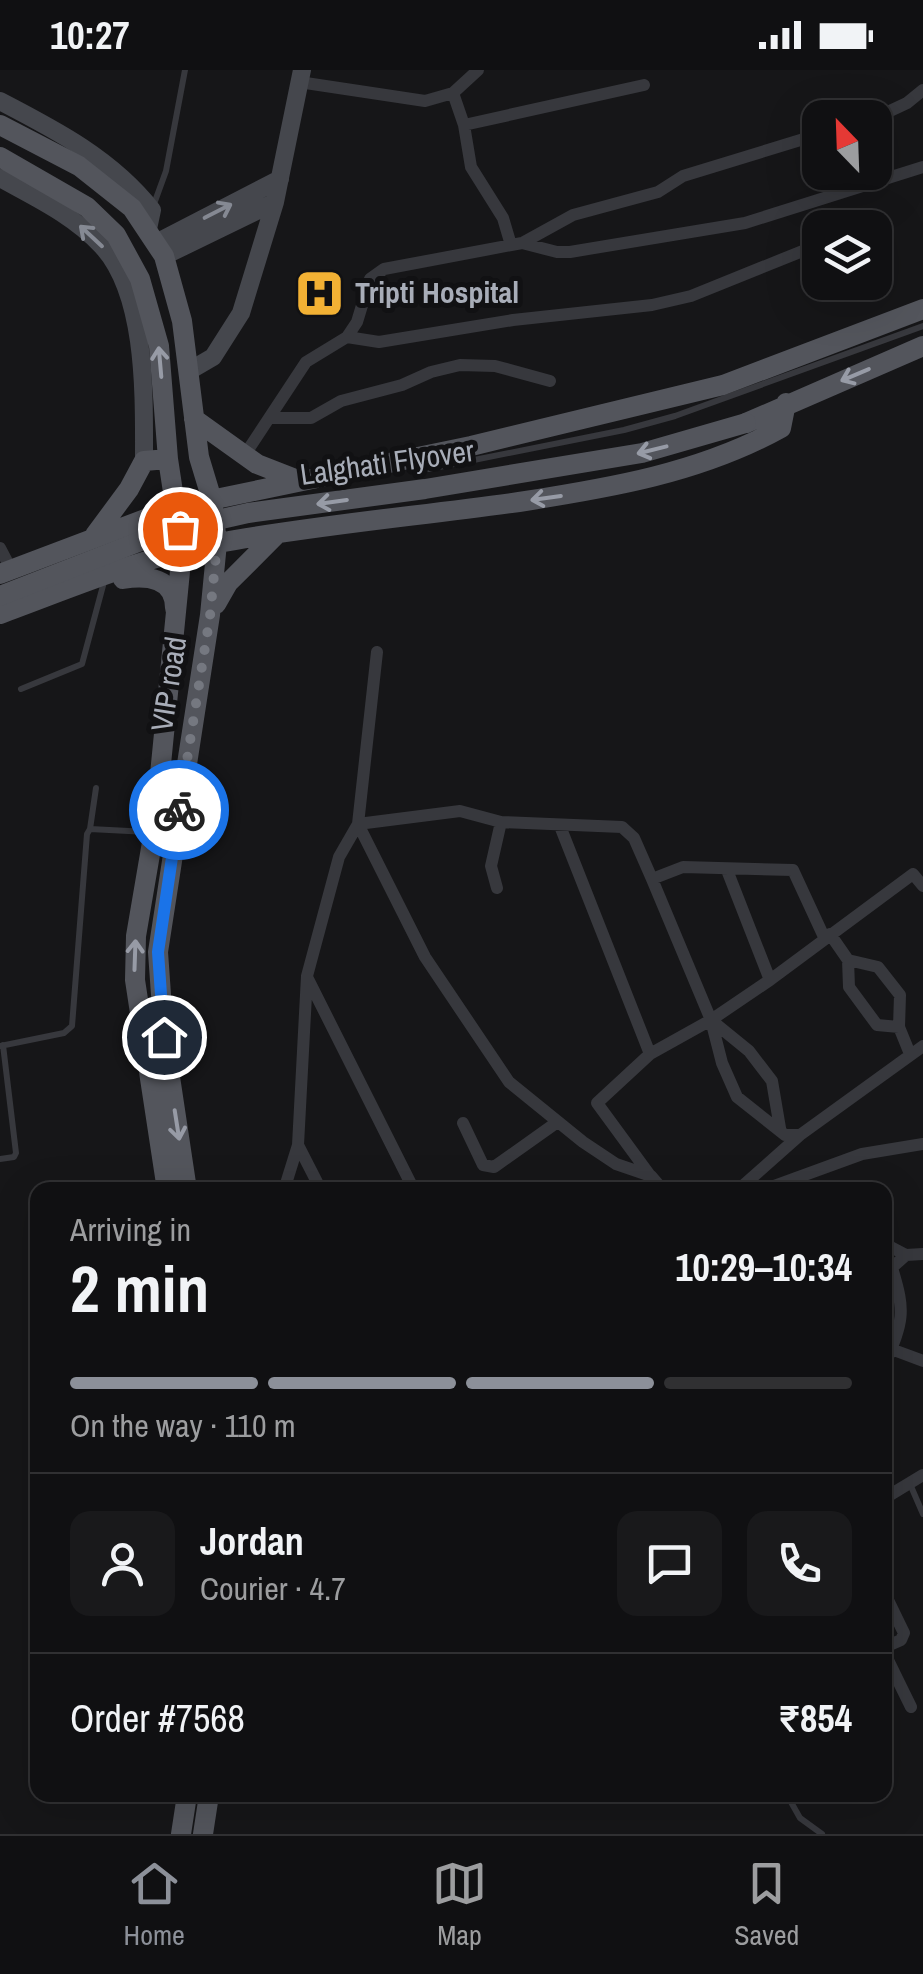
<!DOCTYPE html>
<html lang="en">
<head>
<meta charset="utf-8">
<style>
  :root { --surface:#101012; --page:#19191b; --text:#f1f3f6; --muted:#9c9d9f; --line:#303032; --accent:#8c9099 }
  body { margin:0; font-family:"Archivo Narrow",sans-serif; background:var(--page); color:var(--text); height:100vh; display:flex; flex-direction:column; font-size:38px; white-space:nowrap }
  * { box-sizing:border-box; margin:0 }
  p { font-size:32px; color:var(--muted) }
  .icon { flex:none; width:55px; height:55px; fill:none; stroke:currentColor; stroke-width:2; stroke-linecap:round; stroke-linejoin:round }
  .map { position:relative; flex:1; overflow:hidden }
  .details { position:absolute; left:30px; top:1112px; width:862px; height:620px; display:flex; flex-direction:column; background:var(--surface); border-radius:20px; box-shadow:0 10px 40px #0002,0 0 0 2px var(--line) }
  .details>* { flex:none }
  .needle { width:65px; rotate:337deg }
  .controls { position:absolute; left:802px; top:30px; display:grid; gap:20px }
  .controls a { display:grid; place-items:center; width:90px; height:90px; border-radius:20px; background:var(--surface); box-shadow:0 10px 40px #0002,0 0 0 2px var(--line); font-size:50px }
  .pin { position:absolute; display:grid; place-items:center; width:85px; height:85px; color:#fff; margin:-42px; border:5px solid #fff; border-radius:50%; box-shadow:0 2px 10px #0007 }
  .courier { position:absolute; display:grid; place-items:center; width:100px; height:100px; margin:-50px; border:8px solid #1a73e8; border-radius:50%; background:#fff; color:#222; box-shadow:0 2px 12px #0007 }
  .headline em { font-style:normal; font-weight:700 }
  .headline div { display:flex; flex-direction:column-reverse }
  .headline { display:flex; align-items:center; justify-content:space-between; height:170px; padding:0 40px }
  h1 { font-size:65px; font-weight:700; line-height:75px }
  .bar { display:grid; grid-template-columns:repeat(4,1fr); gap:15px 10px; align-content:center; height:120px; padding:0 40px }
  .bar i { height:12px; border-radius:8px; background:var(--line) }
  .bar .selected { background:var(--accent) }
  .bar p { grid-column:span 4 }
  .line { display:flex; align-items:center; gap:25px; padding:0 40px; border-top:2px solid var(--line) }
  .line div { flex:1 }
  .round { display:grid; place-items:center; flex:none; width:105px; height:105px; border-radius:20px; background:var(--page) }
  .status { display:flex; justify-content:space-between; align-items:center; height:70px; padding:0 50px; background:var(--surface); direction:ltr }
  .status svg { height:28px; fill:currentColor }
  .menu { display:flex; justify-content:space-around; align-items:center; height:140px; border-top:2px solid var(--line); background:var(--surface); font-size:28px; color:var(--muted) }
  .menu a { display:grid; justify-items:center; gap:5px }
  .menu .selected { color:var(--accent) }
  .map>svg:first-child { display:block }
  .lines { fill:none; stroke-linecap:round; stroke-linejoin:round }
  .lane { stroke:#37383d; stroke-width:6 }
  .street { stroke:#37383d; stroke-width:12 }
  .secondary { stroke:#45474d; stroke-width:18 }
  .primary { stroke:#53555c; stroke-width:20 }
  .primary-bridge { stroke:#53555c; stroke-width:20 }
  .oneway { stroke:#858993 }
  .oneway2 { stroke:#979ba6 }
  .done { stroke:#757880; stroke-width:10; stroke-dasharray:0 18 }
  .route { stroke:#1a73e8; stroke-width:12 }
  .labels { text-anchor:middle; stroke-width:10; stroke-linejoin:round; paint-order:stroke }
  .poi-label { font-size:30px; font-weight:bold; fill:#a8adb8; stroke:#111113; text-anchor:start }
  .street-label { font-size:30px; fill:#a8adb8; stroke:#111113 }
</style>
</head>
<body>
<div class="status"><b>10:27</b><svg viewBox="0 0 49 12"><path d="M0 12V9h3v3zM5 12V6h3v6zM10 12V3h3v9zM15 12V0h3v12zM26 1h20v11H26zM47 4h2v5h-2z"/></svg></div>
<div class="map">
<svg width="923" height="1764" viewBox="0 0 923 1764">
  <rect width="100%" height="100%" fill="#161618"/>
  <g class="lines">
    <path class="lane" d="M 154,134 L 166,101 L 185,0
      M 410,396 L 429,399 L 624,360 L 675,346 L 923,256
      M 21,619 L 82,594 L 104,512
      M 90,759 L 96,718
      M 0,976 L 64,963 L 72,956 L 87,764 L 90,759 L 148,762
      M 0,1089 L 14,1087 L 16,1083 L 3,975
      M 910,1414 L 923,1444
      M 787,1725 L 800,1748 L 822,1764"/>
    <path class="street" d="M 299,12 L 425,31 L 453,23 L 478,0
      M 453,23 L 464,55 L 644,15
      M 875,48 L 907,33 L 923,20
      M 464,55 L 471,97 L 503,148 L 511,175
      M 868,158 L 871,156
      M 524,172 L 573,145 L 658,122 L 683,106 L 820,64
      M 347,267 L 379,272 L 513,250 L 652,235 L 691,226 L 820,174
      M 270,348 L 311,348 L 341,331 L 402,315 L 431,302 L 460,295 L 495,296 L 550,311
      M 244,386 L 306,292 L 347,267 L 357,252 L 370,209 L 384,199 L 522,173 L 557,182 L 570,182 L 745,153 L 923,97
      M 0,478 L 11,499
      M 560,756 L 650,984
      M 727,800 L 770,910
      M 652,809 L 683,797 L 793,800 L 824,867
      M 497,818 L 491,796 L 501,752
      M 830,864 L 848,890 L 849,917 L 877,955 L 899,957 L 910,984
      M 848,890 L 878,897 L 900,925 L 899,957
      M 308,909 L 414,1120
      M 711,950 L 749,981 L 772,1011 L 780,1058
      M 463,1053 L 483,1095 L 494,1097 L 556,1053
      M 298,1075 L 321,1120
      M 649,1104 L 597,1033 L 650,984 L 711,950 L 770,910 L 913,804 L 923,816
      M 284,1120 L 298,1075 L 307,906 L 339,787 L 358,754 L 377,582
      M 663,1120 L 651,1106 L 616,1094 L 583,1072 L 509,1012 L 425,887 L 358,754 L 460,741 L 501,752 L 622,757 L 634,768 L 652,809 L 711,950 L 722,993 L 737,1027 L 785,1065 L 800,1065 L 923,976
      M 738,1120 L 800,1065
      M 763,1120 L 862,1084 L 923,1074
      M 885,1174 L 906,1185
      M 887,1202 L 906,1185 L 923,1184
      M 891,1279 L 923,1291
      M 885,1294 C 903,1251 906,1243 892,1198
      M 885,1428 L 923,1405
      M 885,1524 L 904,1563 L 901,1570 L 885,1577
      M 885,1584 L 911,1637"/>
    <path class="secondary" d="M 0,31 C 56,60 112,89 152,140 L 148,159
      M 0,108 C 36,128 73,145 102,176 C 147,225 144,327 144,391
      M 156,173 L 280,109
      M 164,186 L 275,132
      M 189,301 L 213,287 L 241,243 L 275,132 L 302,0"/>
    <path class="primary" d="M 0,55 L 79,96 L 132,138 L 164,186 L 182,251 L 199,387 L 212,430 L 217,473 L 210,545 L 158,882 L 164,967 L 187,1120
      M 0,87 L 87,137 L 116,165 L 140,209 L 159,276 L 168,389 L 182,481 L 155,755 L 136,866 L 135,910 L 167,1120
      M 194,349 L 257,394 L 298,410
      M 746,353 L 923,276
      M 95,465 L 129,419 L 144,391 L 168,389
      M 0,504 L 177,437 L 471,376 L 723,315 L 923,239
      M 123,509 C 147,505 175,508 175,538
      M 216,534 L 228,513 L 275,466
      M 0,544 C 71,518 143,487 217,473 C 317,455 418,446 519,432 C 609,418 700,403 781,358 L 786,333
      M 181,1764 L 187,1725
      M 203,1764 L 209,1725"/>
    <path class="primary-bridge" d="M 0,526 L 164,462 L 248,443 L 425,419 L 642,383 L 746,353"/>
  </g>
  <defs><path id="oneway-shaft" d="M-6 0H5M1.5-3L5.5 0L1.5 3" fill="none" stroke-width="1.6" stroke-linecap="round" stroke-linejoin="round" transform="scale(2.5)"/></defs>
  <g class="oneway">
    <use href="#oneway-shaft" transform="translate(218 141) rotate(-27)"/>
    <use href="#oneway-shaft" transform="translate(91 166) rotate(-137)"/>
  </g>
  <g class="oneway2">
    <use href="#oneway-shaft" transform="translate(160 292) rotate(-95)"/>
    <use href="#oneway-shaft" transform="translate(855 305) rotate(157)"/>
    <use href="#oneway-shaft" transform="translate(652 380) rotate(166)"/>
    <use href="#oneway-shaft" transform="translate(546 428) rotate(172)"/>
    <use href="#oneway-shaft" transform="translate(332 432) rotate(172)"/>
    <use href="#oneway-shaft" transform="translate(135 885) rotate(-88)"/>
    <use href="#oneway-shaft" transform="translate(177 1055) rotate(81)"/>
  </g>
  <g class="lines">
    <path class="done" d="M 179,740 L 210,546 L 217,474 L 182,481 L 180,459"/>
    <path class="route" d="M 164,967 L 158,882 L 179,740"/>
  </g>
  <defs>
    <symbol id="hospital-square" viewBox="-11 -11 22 22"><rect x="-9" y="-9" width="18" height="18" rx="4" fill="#f2b134" stroke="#111113"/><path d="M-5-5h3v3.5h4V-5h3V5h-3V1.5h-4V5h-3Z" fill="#111"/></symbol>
  </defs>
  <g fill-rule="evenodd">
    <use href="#hospital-square" x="292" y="196" width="55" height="55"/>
  </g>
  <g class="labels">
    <g class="poi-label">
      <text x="355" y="233">Tripti Hospital</text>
    </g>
    <g class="street-label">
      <text transform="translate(387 393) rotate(-8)" y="10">Lalghati Flyover</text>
      <text transform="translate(169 614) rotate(-81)" y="10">VIP road</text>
    </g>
  </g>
</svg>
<div class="controls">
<a><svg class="needle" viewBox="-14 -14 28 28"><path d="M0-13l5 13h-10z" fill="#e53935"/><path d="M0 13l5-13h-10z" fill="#9c9d9f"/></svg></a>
<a><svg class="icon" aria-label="layers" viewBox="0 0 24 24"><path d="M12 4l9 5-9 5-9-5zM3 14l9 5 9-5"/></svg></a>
</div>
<div class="pin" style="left:180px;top:459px;background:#ea580c"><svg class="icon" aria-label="bag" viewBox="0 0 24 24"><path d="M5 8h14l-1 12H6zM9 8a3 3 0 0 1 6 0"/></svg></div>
<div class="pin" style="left:164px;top:967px;background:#1f2937"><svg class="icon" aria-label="home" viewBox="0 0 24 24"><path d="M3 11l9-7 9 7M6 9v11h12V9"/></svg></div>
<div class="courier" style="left:179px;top:740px"><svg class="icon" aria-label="bike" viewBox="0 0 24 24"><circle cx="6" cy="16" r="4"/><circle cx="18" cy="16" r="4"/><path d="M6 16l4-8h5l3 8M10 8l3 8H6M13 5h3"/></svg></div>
<section class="details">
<div class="headline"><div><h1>2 min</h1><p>Arriving in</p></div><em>10:29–10:34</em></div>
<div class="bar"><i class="selected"></i><i class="selected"></i><i class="selected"></i><i></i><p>On the way · 110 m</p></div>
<div class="line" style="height:180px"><a class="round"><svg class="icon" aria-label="person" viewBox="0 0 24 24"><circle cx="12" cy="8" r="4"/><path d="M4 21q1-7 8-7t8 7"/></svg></a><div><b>Jordan</b><p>Courier · 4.7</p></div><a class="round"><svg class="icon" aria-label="chat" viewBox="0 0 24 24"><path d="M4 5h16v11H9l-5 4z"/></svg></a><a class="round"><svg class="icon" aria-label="phone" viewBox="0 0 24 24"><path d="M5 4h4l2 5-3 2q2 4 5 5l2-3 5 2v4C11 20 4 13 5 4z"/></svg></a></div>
<div class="line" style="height:130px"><div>Order #7568</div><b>₹854</b></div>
</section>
</div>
<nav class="menu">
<a class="selected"><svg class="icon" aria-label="home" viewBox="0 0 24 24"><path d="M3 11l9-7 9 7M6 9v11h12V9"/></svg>Home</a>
<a><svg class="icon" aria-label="map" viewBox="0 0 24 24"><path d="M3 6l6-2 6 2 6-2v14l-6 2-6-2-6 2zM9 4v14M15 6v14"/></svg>Map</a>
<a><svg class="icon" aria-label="saved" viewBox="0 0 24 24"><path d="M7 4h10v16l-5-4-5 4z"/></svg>Saved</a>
</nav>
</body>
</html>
